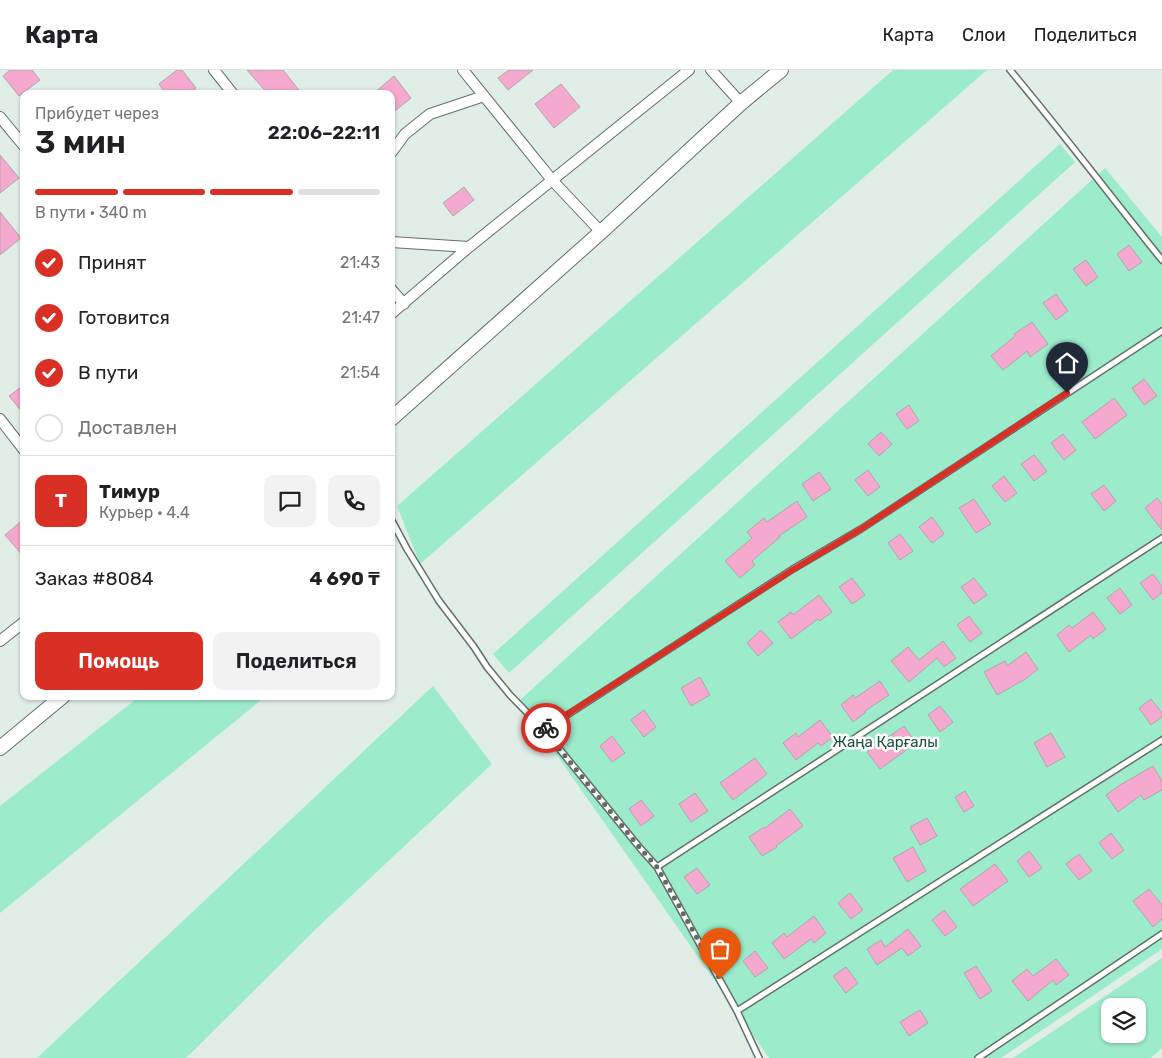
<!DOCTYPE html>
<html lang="ru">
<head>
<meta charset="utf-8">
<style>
  :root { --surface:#fff; --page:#f2f2f2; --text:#202124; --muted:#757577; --line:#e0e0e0; --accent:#d93025 }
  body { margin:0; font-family:Rubik,sans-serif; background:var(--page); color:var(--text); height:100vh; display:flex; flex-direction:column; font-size:19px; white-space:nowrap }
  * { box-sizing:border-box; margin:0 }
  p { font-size:16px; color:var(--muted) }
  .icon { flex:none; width:28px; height:28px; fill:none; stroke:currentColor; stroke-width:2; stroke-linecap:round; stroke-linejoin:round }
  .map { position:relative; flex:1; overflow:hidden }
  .sheet { position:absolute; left:20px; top:20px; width:375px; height:610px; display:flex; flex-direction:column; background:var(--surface); border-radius:10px; box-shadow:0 1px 4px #0004 }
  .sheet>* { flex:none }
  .controls { position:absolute; left:1101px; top:928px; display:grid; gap:10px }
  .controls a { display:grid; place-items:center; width:45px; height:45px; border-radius:10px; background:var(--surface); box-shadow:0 1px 4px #0004; font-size:25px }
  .pin { position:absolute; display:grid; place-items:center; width:42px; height:42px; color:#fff; margin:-51px -21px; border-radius:50% 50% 50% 0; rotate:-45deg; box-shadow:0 0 5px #0007 }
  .pin .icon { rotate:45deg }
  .courier { position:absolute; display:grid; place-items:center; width:50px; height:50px; margin:-25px; border:4px solid #d93025; border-radius:50%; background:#fff; color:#222; box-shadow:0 1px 6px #0007 }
  .overview em { font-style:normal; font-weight:600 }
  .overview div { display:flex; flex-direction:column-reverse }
  .overview { display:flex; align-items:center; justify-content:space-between; height:85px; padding:0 15px }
  h1 { font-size:32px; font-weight:600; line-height:38px }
  .bar { display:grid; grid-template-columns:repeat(4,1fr); gap:8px 5px; align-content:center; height:60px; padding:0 15px }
  .bar i { height:6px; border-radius:4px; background:var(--line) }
  .bar .selected { background:var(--accent) }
  .bar p { grid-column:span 4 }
  .line { display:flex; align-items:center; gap:12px; padding:0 15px; border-top:1px solid var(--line) }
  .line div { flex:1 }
  .round { display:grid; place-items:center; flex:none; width:52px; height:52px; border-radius:10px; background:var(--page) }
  ol { padding:0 15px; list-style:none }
  li { display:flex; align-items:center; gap:15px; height:55px }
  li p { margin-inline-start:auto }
  li .icon { padding:5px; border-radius:50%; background:var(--accent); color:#fff; stroke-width:4 }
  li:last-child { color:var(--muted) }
  li i { width:28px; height:28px; border:2px solid var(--line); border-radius:50% }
  .primary-button { display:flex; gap:10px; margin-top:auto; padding:10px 15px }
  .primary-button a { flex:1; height:58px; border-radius:10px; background:var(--accent); color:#fff; font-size:20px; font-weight:600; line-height:58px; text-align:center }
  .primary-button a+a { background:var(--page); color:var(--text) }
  header { display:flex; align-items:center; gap:30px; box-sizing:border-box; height:70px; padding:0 25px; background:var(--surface); border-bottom:1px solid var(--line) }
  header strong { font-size:24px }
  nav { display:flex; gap:28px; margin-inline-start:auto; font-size:18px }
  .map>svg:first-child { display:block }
  .green { fill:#9ceccc; fill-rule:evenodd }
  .building { fill:#f5a9ce; stroke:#b0a5aa }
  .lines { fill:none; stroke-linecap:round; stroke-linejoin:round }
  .service-casing { stroke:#646f6a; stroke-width:8 }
  .minor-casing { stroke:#646f6a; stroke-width:12 }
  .secondary-casing { stroke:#646f6a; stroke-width:16 }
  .service { stroke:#fff; stroke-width:5 }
  .minor { stroke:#fff; stroke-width:10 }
  .secondary { stroke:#fff; stroke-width:14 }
  .done { stroke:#636a66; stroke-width:5; stroke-dasharray:0 9 }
  .route { stroke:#d93025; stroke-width:6 }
  .labels { text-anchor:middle; stroke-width:5; stroke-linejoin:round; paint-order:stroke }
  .park-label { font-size:15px; fill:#205240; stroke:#fff }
</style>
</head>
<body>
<header>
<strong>Карта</strong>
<nav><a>Карта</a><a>Слои</a><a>Поделиться</a></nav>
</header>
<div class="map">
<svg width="1162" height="988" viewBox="0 0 1162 988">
  <rect width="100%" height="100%" fill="#e1ede7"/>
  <path class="green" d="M 893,0 L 987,0 L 420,494 L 397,436 Z
    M 1060,74 L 1075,92 L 509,603 L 493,584 Z
    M 1105,98 L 1162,167 L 1162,879 L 1001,988 L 769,988 L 519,631 Z
    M 433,616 L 492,694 L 318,857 L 186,988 L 37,988 Z
    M 140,626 L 266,626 L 0,843 L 0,736 Z
    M 1162,888 L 1162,978 L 1151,988 L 1013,988 ZM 1110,936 L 1138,936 L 1138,964 L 1110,964 Z"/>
  <path class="building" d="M 10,0 L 32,0 L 40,10 L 19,26 L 3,6 Z
    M 177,0 L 182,0 L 196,18 L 189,24 L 166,24 L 159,14 Z
    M 247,0 L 283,0 L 302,24 L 268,24 Z
    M 509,0 L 533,0 L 508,20 L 498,8 Z
    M 394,6 L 411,28 L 391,44 L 391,24 L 373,24 Z
    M 561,14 L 580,37 L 554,58 L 535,34 Z
    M 0,85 L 19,108 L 0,123 Z
    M 464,117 L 474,130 L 453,146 L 443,133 Z
    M 0,142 L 21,168 L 0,185 Z
    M 1129,175 L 1142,192 L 1129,201 L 1117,184 Z
    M 1086,190 L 1098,207 L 1086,216 L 1073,199 Z
    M 1056,224 L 1068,241 L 1056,250 L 1043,233 Z
    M 1032,252 L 1048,274 L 1030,287 L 1027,281 L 1003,300 L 991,286 L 1015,266 L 1014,264 Z
    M 1144,309 L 1157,326 L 1144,335 L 1132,318 Z
    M 24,315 L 24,344 L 9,326 Z
    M 1114,328 L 1127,345 L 1095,369 L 1082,352 Z
    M 909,335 L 919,351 L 907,359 L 896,344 Z
    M 881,362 L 892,374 L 879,386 L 868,374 Z
    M 1063,364 L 1076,380 L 1064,390 L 1051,373 Z
    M 1034,385 L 1047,401 L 1034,411 L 1021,394 Z
    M 868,400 L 880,417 L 868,426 L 855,410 Z
    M 819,402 L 831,419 L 813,431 L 802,414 Z
    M 1004,406 L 1017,423 L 1005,432 L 992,416 Z
    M 1104,415 L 1116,431 L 1104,441 L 1091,424 Z
    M 1157,428 L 1162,434 L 1162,460 L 1145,438 Z
    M 974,429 L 991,454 L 976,463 L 959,438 Z
    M 797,431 L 807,447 L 779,466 L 780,467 L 752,491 L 755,495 L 740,508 L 725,491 L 752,468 L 747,462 L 764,448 L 767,452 Z
    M 932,447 L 944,464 L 932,473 L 919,457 Z
    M 24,449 L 24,487 L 5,465 Z
    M 900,464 L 913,481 L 900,490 L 888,473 Z
    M 1153,504 L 1162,516 L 1162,523 L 1153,530 L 1140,513 Z
    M 852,508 L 865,525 L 852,534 L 839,517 Z
    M 974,508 L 987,525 L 974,534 L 961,517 Z
    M 1120,518 L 1132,535 L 1120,544 L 1107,528 Z
    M 819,525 L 832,542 L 820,551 L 818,549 L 791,569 L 778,552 L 791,542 L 793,545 Z
    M 1093,542 L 1106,559 L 1093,569 L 1091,565 L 1069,582 L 1057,565 L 1069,555 L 1072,558 Z
    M 969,546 L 982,563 L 970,572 L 957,555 Z
    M 761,560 L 773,573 L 758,586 L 747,573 Z
    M 943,571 L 956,588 L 944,597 L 937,588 L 909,612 L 891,591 L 908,577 L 919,590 Z
    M 1026,582 L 1038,599 L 1024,610 L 997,625 L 984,602 L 1005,591 L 1007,596 Z
    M 700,607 L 710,625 L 691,636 L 681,618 Z
    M 880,611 L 889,625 L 865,641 L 866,642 L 853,652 L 841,635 L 853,625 L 855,628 Z
    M 1151,629 L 1162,643 L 1162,647 L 1151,655 L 1139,638 Z
    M 940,636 L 953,652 L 940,662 L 928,645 Z
    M 644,640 L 656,657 L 644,667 L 631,650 Z
    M 820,650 L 833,667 L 821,676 L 818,673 L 796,690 L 783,673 L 796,663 L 798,667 Z
    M 904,656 L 916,673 L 880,699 L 867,682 Z
    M 1051,663 L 1065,687 L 1047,697 L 1034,673 Z
    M 612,666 L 625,683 L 612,692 L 600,676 Z
    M 755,688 L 767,704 L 733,730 L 720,713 Z
    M 1153,696 L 1162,711 L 1162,720 L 1144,730 L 1141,725 L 1118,742 L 1106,725 L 1120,715 Z
    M 965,721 L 974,736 L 964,742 L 955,727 Z
    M 695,723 L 708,741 L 691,752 L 679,734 Z
    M 641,730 L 654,746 L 641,756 L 629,739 Z
    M 790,739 L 803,756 L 776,776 L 777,777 L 762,786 L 749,767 L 764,757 L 765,758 Z
    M 927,748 L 937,766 L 920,775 L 910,757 Z
    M 1111,763 L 1124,780 L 1112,789 L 1099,773 Z
    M 913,777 L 926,801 L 907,812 L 893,788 Z
    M 1029,781 L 1042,798 L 1029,807 L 1017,791 Z
    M 1079,784 L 1092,801 L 1079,810 L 1066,794 Z
    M 995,794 L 1008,811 L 973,836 L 960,819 Z
    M 697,798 L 710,815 L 697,824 L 684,807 Z
    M 1149,819 L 1162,835 L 1162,849 L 1153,857 L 1133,831 Z
    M 850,823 L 863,840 L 851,849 L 838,833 Z
    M 944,840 L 957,857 L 945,866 L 932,850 Z
    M 814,846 L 826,863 L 814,873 L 811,869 L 784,889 L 772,873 L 784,863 L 787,867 Z
    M 908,859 L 921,876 L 908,886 L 902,878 L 877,895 L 867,879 L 881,870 L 885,877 Z
    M 755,881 L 768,898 L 755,907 L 743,891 Z
    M 1056,889 L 1069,905 L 1056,915 L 1053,910 L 1028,931 L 1012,911 L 1027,899 L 1033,906 Z
    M 976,896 L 992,921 L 980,929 L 964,903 Z
    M 846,897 L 858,913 L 846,923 L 833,906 Z
    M 920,940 L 928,953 L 909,966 L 900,952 Z"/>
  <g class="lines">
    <defs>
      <path id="service" d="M 1010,0 C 1062,62 1111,127 1162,190
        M 391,449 L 407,479 L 439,531 L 474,577 L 487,597 L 510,625 L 544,660
        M 657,797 L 1162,468
        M 737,941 L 1162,670
        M 759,988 L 737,941 L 657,797 L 640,778 L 544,660 L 793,499 L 861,459 L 1162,261
        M 978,988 L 1162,864"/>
      <path id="minor" d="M 214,0 L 233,24
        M 463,0 L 552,110 L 601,162
        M 711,0 L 741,33
        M 0,47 L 24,76
        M 391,83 L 405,64 L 430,44 L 484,26
        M 391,172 L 469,177
        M 391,219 L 404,234
        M 391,244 L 469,177 L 689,0
        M 0,349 L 24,380
        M 0,571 L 24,552"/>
      <path id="secondary" d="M 391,349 L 601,162 L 741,33 L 781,0
        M 0,678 L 63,626"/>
    </defs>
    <use href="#service" class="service-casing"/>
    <use href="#minor" class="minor-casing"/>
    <use href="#secondary" class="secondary-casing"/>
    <use href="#service" class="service"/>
    <use href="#minor" class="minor"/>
    <use href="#secondary" class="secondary"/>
  </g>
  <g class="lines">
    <path class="done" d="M 546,658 L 544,660 L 640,778 L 657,797 L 720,909"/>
    <path class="route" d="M 546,658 L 794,499 L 861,459 L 1067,323"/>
  </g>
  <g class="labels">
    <g class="park-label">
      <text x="885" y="677">Жаңа Қарғалы</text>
    </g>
  </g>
</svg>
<div class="controls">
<a><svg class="icon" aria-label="layers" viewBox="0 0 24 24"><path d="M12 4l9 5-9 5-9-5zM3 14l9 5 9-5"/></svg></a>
</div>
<div class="pin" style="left:720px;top:909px;background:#ea580c"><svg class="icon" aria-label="bag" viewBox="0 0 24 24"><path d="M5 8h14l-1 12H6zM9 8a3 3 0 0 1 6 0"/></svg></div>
<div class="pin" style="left:1067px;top:323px;background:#1f2937"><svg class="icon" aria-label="home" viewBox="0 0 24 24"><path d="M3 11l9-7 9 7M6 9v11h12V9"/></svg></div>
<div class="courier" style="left:546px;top:658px"><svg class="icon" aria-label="bike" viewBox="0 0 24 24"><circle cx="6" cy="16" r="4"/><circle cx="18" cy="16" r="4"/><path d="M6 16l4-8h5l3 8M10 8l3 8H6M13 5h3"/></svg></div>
<section class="sheet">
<div class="overview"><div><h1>3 мин</h1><p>Прибудет через</p></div><em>22:06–22:11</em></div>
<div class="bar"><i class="selected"></i><i class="selected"></i><i class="selected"></i><i></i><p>В пути · 340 m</p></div>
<ol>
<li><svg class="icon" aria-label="check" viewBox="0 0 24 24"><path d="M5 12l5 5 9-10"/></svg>Принят<p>21:43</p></li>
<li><svg class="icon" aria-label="check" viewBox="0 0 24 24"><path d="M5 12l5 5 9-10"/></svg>Готовится<p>21:47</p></li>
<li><svg class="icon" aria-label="check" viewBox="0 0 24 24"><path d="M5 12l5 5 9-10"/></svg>В пути<p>21:54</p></li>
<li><i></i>Доставлен</li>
</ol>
<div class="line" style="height:90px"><b class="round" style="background:var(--accent);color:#fff">Т</b><div><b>Тимур</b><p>Курьер · 4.4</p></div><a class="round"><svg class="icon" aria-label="chat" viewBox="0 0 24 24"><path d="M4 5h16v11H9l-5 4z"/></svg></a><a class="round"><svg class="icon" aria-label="phone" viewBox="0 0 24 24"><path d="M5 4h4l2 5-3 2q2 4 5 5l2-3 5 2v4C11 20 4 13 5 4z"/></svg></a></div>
<div class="line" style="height:65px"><div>Заказ #8084</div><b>4 690 ₸</b></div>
<div class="primary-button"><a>Помощь</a><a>Поделиться</a></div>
</section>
</div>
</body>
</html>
